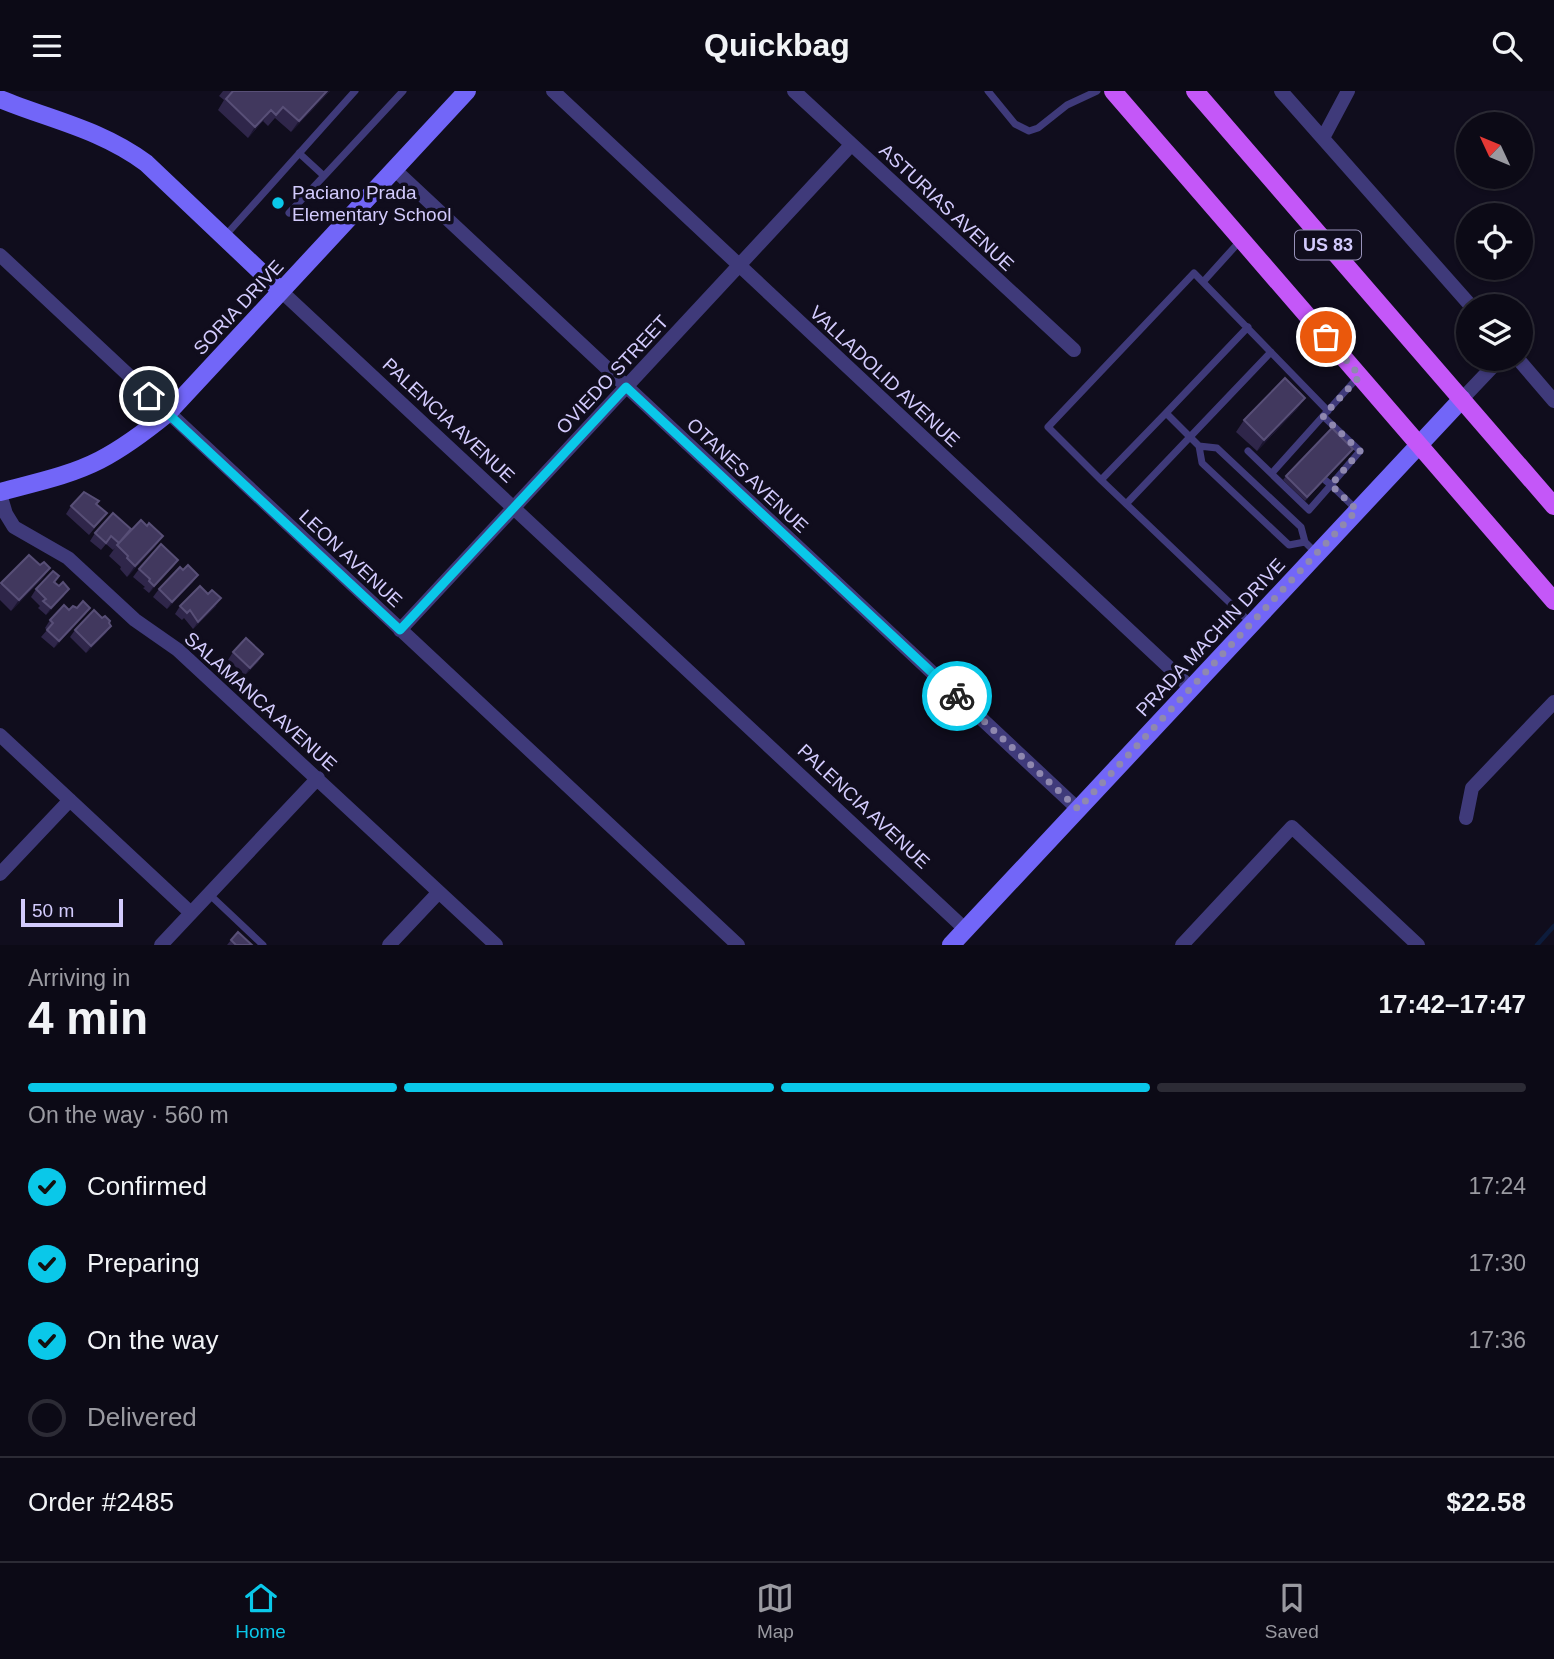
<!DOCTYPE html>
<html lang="en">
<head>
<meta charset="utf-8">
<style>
  :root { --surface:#0c0a16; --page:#1a1823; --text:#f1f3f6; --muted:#9a9aa1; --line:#2c2b35; --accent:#0ac8e9 }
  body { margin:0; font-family:Helvetica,sans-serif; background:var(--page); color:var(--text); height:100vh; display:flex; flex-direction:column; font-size:26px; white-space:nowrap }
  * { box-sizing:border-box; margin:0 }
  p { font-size:23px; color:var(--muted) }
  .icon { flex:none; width:38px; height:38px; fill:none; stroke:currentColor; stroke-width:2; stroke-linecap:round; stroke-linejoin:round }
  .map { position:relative; height:854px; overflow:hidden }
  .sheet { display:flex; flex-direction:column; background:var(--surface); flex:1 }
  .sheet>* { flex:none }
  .needle { width:46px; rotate:314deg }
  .tools { position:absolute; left:1456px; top:21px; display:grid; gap:14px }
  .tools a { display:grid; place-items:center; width:77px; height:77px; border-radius:50%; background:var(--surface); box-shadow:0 2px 5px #0004,0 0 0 2px var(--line); font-size:35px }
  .scale { position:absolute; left:21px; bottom:18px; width:102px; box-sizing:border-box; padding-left:7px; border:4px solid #d3cbfd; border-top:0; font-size:19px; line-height:24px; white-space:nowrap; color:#d3cbfd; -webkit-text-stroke:5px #100d1d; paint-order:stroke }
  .pin { position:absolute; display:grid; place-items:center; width:60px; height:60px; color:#fff; margin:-30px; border:4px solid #fff; border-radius:50%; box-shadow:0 2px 7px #0007 }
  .courier { position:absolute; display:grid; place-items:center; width:70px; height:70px; margin:-35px; border:5px solid #0ac8e9; border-radius:50%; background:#fff; color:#222; box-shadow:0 2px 9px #0007 }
  .summary em { font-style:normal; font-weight:700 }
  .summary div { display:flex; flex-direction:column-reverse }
  .summary { display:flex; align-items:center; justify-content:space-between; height:119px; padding:0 28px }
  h1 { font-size:46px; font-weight:700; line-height:52px }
  .bar { display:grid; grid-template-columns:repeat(4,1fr); gap:10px 7px; align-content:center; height:84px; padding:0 28px }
  .bar i { height:9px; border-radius:5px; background:var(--line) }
  .bar .on { background:var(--accent) }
  .bar p { grid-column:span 4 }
  .line { display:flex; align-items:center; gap:18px; padding:0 28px; border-top:2px solid var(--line) }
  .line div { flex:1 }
  ol { padding:0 28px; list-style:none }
  li { display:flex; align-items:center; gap:21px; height:77px }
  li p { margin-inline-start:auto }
  li .icon { padding:7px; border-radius:50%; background:var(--accent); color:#111; stroke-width:4 }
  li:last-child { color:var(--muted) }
  li i { width:38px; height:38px; border:4px solid var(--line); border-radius:50% }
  header { display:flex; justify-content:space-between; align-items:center; height:91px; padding:0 28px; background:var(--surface); font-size:32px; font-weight:700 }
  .tab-bar { display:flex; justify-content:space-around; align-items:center; height:98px; border-top:2px solid var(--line); background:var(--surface); font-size:19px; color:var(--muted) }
  .tab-bar a { display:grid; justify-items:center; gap:4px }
  .tab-bar .on { color:var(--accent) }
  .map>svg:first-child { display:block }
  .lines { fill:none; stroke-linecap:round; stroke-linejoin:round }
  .stream { stroke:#0d1c3c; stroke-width:4.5 }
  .lane { stroke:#3f3a7a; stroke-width:7 }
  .street { stroke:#3f3a7a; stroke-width:14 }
  .secondary { stroke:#7266f8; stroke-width:18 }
  .primary { stroke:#c457f8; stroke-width:18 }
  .wall { fill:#2f264a }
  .shaded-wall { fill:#1b1530 }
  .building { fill:#41385e; stroke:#584f77; stroke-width:2 }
  .done { stroke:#8f88af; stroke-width:7; stroke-dasharray:0 12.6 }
  .route { stroke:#0ac8e9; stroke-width:9 }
  .poi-dot { fill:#0ac8e9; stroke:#100d1d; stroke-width:2.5 }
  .labels { text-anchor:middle; stroke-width:7; stroke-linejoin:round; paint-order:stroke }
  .shield { fill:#100d1d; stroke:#9892ba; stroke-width:2 }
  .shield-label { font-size:18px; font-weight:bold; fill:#d3cbfd }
  .poi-label { font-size:19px; fill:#d3cbfd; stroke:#100d1d; text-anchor:start }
  .street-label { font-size:19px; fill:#d3cbfd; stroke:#100d1d }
</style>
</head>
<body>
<header><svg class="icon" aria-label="menu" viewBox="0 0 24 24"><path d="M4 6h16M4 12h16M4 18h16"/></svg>Quickbag<svg class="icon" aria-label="search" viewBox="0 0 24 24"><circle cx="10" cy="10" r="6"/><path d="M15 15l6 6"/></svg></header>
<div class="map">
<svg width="1554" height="854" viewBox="0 0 1554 854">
  <rect width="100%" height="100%" fill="#100d1d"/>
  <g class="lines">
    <path class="stream" d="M 1537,854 L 1554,835"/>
    <path class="lane" d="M 988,0 L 1015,33 L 1029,40 L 1038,37 L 1067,14 L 1097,0
      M 299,62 L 324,85 L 403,0
      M 289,122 L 324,85
      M 225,145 L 355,0
      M 1203,191 L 1240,150
      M 1248,236 L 1166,322 L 1199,355 L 1202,372 L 1289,454 L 1305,451
      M 1166,322 L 1101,389 L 1251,532
      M 1323,325 L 1360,360 L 1331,394 L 1357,419
      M 1199,355 L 1217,357 L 1301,436 L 1305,451 L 1317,463
      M 1248,360 L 1309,419 L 1331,394 L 1325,389
      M 1272,382 L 1359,285
      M 1101,389 L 1048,336 L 1194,182 L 1328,320
      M 1127,412 L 1271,261
      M 209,803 L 263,854"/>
    <path class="street" d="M 553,0 L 1191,597
      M 794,0 L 1074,259
      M 1281,0 L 1471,215
      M 1323,47 L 1348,0
      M 394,78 L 1078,718
      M 0,164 L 738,854
      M 281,200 L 965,838
      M 1518,268 L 1554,310
      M 1462,308 L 1500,268
      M 0,403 L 6,423 L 14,436 L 68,467 L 135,529 L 178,559 L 496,854
      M 400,539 L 851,54
      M 0,644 L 191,822
      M 1466,727 L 1472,697 L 1554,611
      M 0,783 L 70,709
      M 161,854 L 318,687
      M 389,854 L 439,801
      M 1182,854 L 1292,736 L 1418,854"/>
    <path class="secondary" d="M 0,8 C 51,29 100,38 146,72 L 281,200
      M 0,401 C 33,392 69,385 100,369 C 125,356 146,340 168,322 L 467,0
      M 951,854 L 1462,308"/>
    <path class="primary" d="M 1113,0 L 1554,510
      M 1195,0 L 1554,415"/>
  </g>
  <path class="wall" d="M 223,0 L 330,0 L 291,41 L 275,27 L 268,35 L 263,30 L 248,47 L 218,19 L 224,9 L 219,5 Z
    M 1305,307 L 1297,318 L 1257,360 L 1236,341 L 1244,329 Z
    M 1353,358 L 1305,410 L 1283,389 L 1286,385 Z
    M 96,413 L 107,422 L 89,444 L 66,423 L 71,415 Z
    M 147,435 L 163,445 L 155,456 L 127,486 L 120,478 L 121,476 L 109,465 L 115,457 L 113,459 L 106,453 L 101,459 L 90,450 L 95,442 L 124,447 Z
    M 178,469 L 173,476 L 149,502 L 143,497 L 145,496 L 133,486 L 139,478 Z
    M 40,474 L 50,477 L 42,488 L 11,520 L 0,509 L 0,494 L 1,492 Z
    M 59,485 L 55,491 L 64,505 L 46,524 L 38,517 L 40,515 L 31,506 L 36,498 Z
    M 193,491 L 167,518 L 153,506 L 159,498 Z
    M 180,515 L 216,515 L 193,538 L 184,527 L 182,529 L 175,523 Z
    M 77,517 L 90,517 L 85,524 L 54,557 L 41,546 L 47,539 L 45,537 L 50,529 L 69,519 Z
    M 109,533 L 111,535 L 106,542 L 86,562 L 70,546 L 75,539 Z
    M 233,561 L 263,563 L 258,571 L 245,584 L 228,569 Z
    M 231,849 L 252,854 L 227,854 Z"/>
  <path class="shaded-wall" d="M 327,0 L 330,0 L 291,41 L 299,30 Z
    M 271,19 L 263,30 L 248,47 L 255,36 Z
    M 1305,307 L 1297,318 L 1257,360 L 1264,349 Z
    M 163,445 L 155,456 L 127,486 L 135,475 Z
    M 178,469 L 173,476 L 149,502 L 154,495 Z
    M 50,477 L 42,488 L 11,520 L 19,509 Z
    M 198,484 L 193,491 L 167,518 L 172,511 Z
    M 69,498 L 64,505 L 46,524 L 51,517 Z
    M 221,507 L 216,515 L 193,538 L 198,531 Z
    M 90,517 L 85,524 L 54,557 L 59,550 Z
    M 111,535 L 106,542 L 86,562 L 91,555 Z
    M 263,563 L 258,571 L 245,584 L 250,577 Z"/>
  <path class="building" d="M 233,0 L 327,0 L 299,30 L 283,16 L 276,24 L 271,19 L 255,36 L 226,8 Z
    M 1285,287 L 1305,307 L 1264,349 L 1244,329 Z
    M 1332,337 L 1353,358 L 1307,406 L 1286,385 Z
    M 84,401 L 99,410 L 96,413 L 107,422 L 94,436 L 71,415 Z
    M 113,422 L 131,438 L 119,452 L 111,445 L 106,452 L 95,442 Z
    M 141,429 L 147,435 L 149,432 L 163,445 L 135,475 L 127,467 L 128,465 L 117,454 Z
    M 161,453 L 178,469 L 154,495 L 149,490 L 150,488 L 139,478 Z
    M 29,464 L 40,474 L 44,471 L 50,477 L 19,509 L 1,492 Z
    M 188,474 L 198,484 L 172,511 L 159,498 L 180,476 L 183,479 Z
    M 53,480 L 59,485 L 54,491 L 59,495 L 63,491 L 69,498 L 51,517 L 43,510 L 46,508 L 36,498 Z
    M 200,495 L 208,503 L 212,499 L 221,507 L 198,531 L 190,519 L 187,522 L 180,515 Z
    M 83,510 L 90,517 L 59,550 L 47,539 L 53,532 L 50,529 L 64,514 L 69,519 L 73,515 L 77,517 Z
    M 94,519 L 102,527 L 105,525 L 110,530 L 109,532 L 111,535 L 91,555 L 75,539 Z
    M 246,547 L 263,563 L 250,577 L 233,561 Z
    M 238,841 L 252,854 L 236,854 L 231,849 Z"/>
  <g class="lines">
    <path class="done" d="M 957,605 L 1078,718 L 1357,419 L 1331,394 L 1360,360 L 1323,325 L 1360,285 L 1326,246"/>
    <path class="route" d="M 149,305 L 400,539 L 626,296 L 957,605"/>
  </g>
  <circle class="poi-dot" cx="278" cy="112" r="7"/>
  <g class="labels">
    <rect class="shield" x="1295" y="139.5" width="66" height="29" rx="5"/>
    <g class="shield-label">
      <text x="1328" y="160">US 83</text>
    </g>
    <g class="poi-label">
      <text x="292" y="108">Paciano Prada<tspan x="292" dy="22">Elementary School</tspan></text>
    </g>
    <g class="street-label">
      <text transform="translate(947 116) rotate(43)" y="7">ASTURIAS AVENUE</text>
      <text transform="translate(238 216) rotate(-47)" y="7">SORIA DRIVE</text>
      <text transform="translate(612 283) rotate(-47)" y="7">OVIEDO STREET</text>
      <text transform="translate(885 285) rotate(43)" y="7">VALLADOLID AVENUE</text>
      <text transform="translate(449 329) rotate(43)" y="7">PALENCIA AVENUE</text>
      <text transform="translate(748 384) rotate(43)" y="7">OTANES AVENUE</text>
      <text transform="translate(351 467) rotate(43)" y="7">LEON AVENUE</text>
      <text transform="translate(1210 546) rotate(-47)" y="7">PRADA MACHIN DRIVE</text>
      <text transform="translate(261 610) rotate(42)" y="7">SALAMANCA AVENUE</text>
      <text transform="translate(864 715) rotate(43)" y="7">PALENCIA AVENUE</text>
    </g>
  </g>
</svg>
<div class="tools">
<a><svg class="needle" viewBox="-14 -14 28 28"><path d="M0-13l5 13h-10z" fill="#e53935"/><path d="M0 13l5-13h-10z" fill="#9a9aa1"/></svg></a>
<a><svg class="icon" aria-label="locate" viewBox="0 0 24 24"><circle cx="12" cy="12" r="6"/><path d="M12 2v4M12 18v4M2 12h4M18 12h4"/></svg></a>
<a><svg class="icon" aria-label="layers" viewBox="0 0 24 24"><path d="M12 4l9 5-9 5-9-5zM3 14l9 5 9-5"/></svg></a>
</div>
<div class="scale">50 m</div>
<div class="pin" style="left:1326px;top:246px;background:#ea580c"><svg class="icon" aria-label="bag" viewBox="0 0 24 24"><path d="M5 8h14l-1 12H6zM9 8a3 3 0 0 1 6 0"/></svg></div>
<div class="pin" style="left:149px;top:305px;background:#1f2937"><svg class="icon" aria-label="home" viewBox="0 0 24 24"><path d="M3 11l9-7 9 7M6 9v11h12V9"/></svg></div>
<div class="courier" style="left:957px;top:605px"><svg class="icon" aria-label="bike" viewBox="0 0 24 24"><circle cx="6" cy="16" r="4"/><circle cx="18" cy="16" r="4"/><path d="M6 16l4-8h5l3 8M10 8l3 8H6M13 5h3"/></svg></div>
</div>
<section class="sheet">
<div class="summary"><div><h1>4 min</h1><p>Arriving in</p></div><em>17:42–17:47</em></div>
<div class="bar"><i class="on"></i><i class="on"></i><i class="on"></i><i></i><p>On the way · 560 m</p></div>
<ol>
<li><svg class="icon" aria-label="check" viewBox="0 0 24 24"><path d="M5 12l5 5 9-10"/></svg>Confirmed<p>17:24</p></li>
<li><svg class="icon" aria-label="check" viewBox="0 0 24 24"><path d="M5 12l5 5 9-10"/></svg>Preparing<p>17:30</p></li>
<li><svg class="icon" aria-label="check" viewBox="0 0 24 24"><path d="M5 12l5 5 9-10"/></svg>On the way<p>17:36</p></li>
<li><i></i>Delivered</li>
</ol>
<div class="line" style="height:91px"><div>Order #2485</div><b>$22.58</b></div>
</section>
<nav class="tab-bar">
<a class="on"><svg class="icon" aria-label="home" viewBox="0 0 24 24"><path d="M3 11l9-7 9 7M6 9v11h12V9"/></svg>Home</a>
<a><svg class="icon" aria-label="map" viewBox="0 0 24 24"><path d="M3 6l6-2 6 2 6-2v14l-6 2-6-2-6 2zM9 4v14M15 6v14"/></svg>Map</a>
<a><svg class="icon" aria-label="saved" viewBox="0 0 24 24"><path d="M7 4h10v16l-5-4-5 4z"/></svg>Saved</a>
</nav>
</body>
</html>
